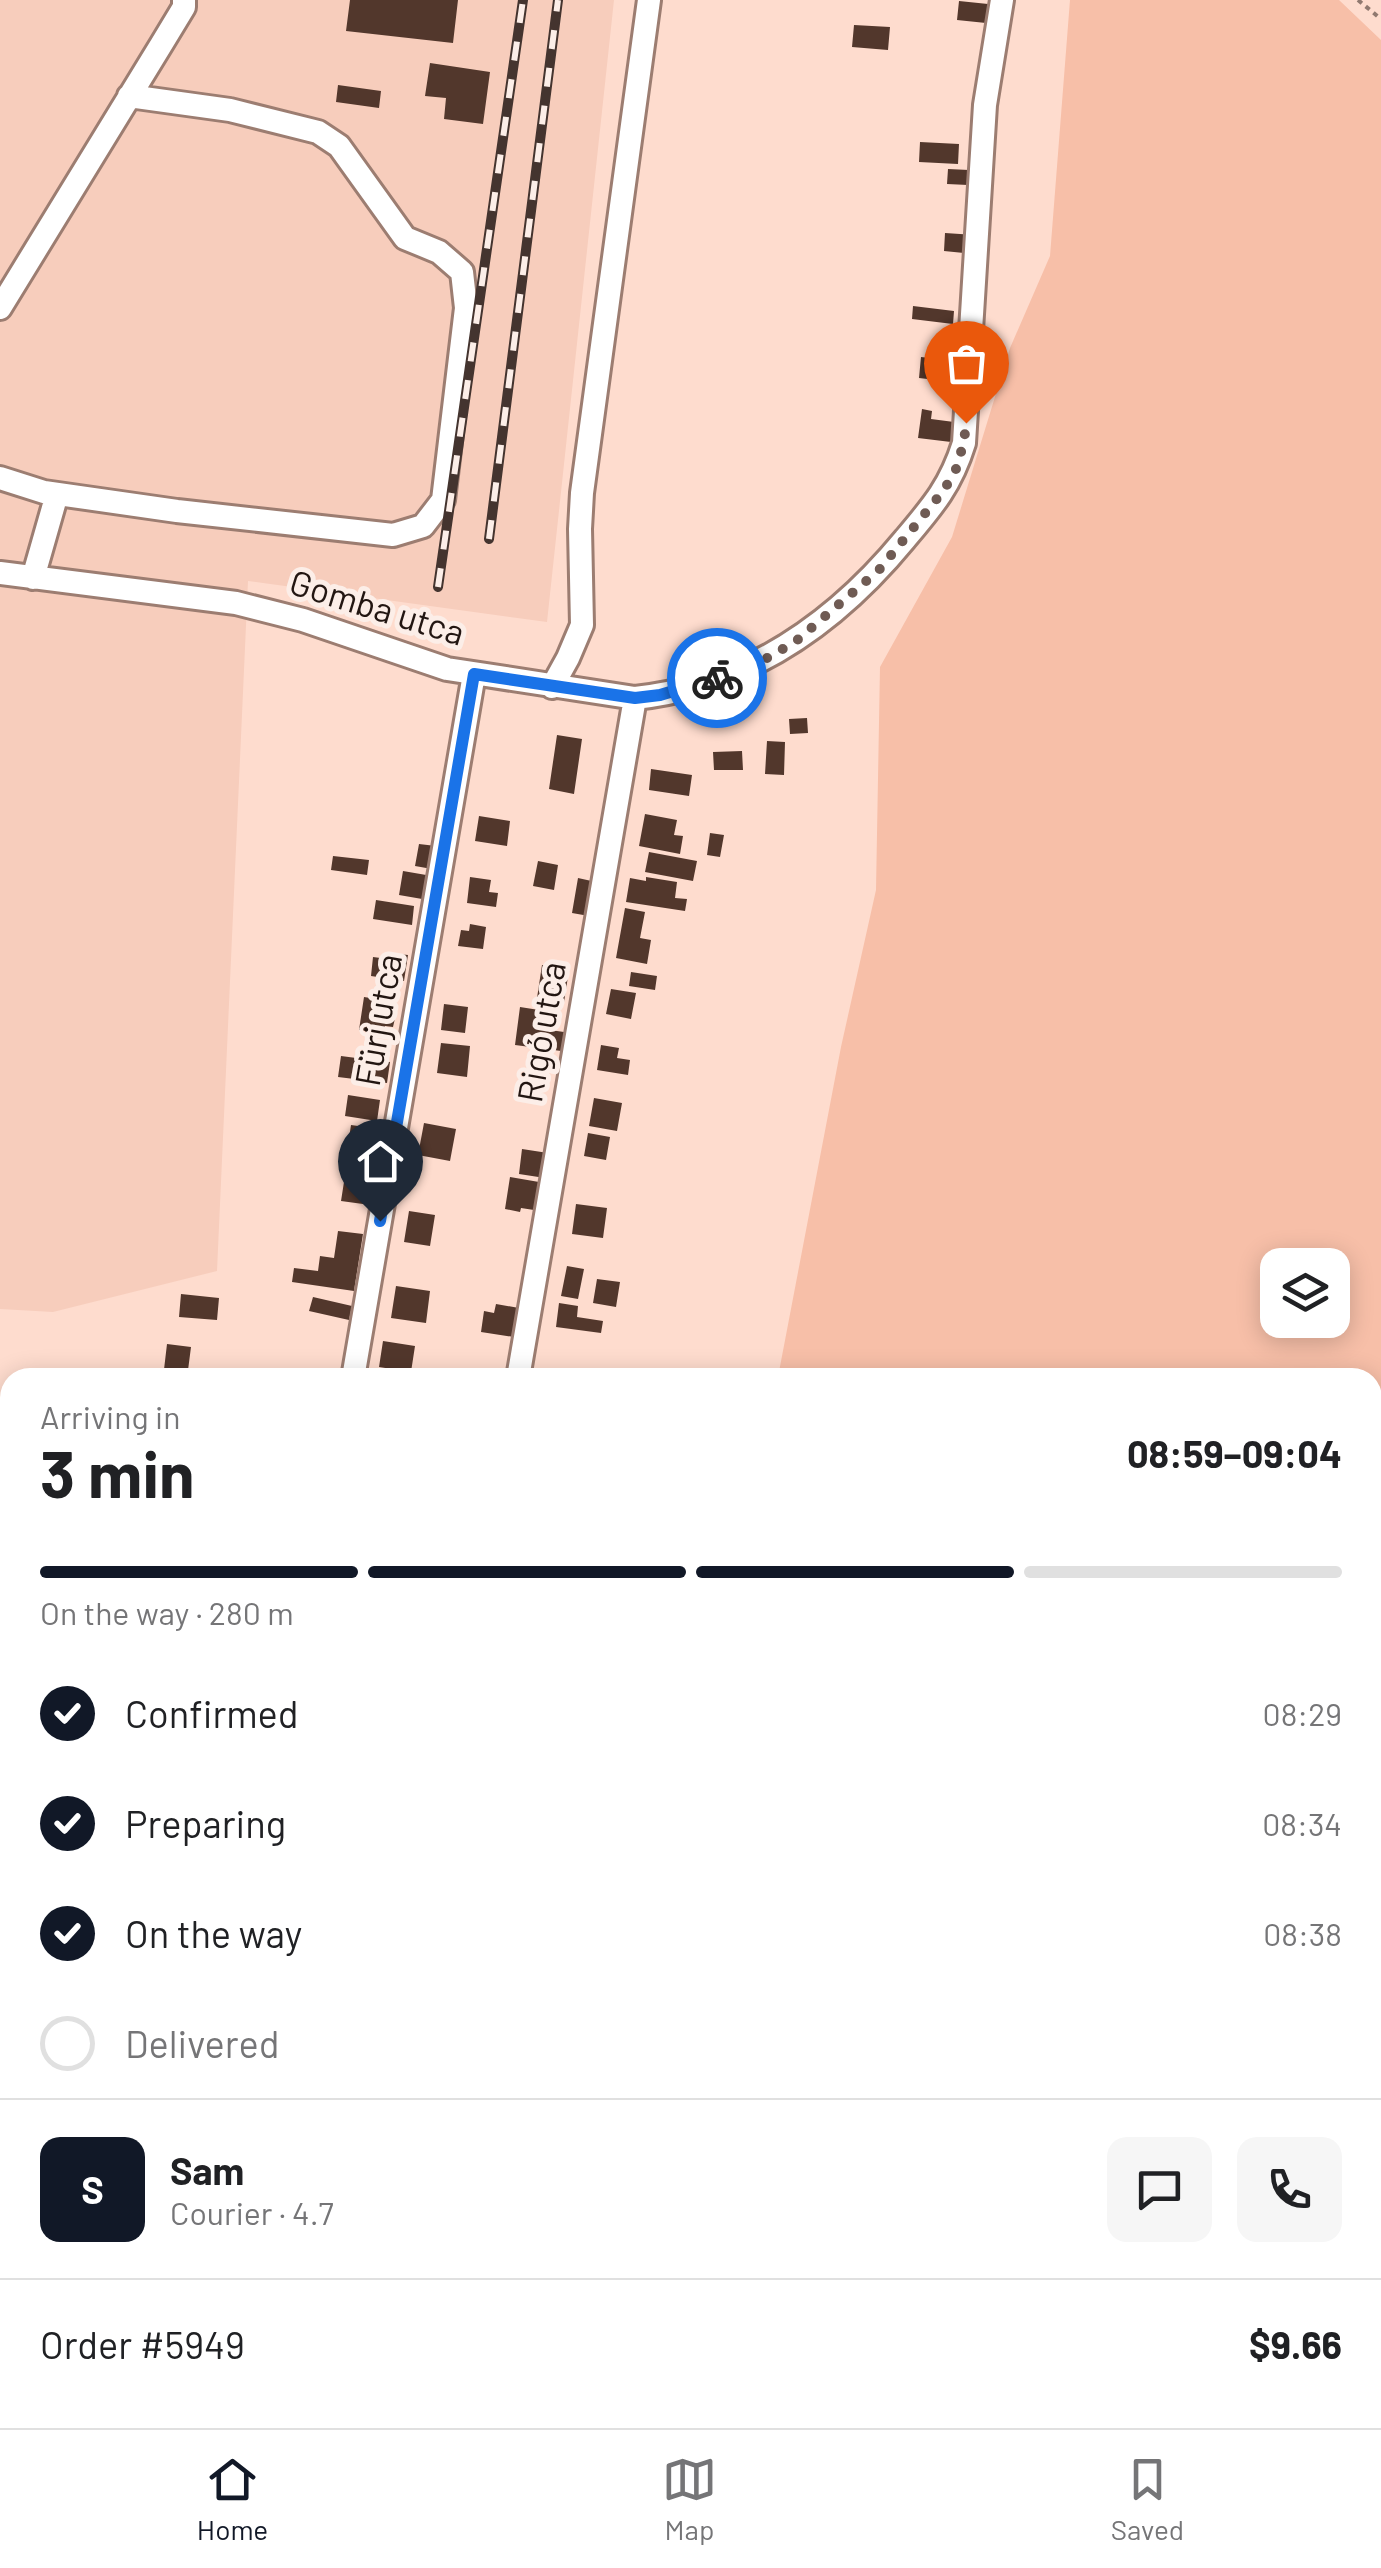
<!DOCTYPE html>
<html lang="en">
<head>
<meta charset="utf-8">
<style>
  :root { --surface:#fff; --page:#f6f6f6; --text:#202124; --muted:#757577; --line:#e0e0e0; --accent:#111827 }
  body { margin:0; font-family:Barlow,sans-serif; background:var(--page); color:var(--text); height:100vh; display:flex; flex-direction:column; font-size:38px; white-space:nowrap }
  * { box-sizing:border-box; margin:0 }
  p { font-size:32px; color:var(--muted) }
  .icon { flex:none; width:55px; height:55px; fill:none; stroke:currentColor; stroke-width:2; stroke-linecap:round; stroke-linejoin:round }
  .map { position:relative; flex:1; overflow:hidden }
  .drawer { position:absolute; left:0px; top:1368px; width:1382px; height:1062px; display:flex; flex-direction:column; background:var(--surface); border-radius:30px 30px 0 0; box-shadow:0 5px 25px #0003 }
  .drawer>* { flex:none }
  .fabs { position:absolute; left:1260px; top:1248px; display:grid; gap:20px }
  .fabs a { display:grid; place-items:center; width:90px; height:90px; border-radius:20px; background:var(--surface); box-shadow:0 5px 25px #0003; font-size:50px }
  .pin { position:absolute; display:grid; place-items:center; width:85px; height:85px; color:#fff; margin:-102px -42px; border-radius:50% 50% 50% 0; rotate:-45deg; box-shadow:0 0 10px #0007 }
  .pin .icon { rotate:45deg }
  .courier { position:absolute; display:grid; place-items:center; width:100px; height:100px; margin:-50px; border:8px solid #1a73e8; border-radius:50%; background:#fff; color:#222; box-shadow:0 2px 12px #0007 }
  .head em { font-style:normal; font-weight:700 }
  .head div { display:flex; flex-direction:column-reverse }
  .head { display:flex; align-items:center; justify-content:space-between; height:170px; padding:0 40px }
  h1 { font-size:65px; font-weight:700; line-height:75px }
  .bar { display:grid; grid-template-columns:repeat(4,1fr); gap:15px 10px; align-content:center; height:120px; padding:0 40px }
  .bar i { height:12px; border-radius:8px; background:var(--line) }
  .bar .current { background:var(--accent) }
  .bar p { grid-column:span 4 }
  .line { display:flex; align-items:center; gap:25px; padding:0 40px; border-top:2px solid var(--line) }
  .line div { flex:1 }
  .round { display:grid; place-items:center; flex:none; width:105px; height:105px; border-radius:20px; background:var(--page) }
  ol { padding:0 40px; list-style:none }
  li { display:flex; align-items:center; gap:30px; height:110px }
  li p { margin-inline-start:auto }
  li .icon { padding:10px; border-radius:50%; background:var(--accent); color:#fff; stroke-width:4 }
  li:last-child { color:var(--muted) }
  li i { width:55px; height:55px; border:5px solid var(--line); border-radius:50% }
  .tabs { display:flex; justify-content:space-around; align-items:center; height:140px; border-top:2px solid var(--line); background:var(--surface); font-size:28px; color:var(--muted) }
  .tabs a { display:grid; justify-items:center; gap:5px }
  .tabs .current { color:var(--accent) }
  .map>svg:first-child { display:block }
  .built { fill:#f7cdbc }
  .green { fill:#f7bfa8; fill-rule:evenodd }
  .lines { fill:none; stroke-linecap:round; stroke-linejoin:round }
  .stream { stroke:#54dcc3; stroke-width:6 }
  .building { fill:#52372c }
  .minor-casing { stroke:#9c7d71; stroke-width:28 }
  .path { stroke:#907970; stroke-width:4; stroke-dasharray:5 5; stroke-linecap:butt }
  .minor { stroke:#fff; stroke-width:22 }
  .rail-casing { stroke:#44342f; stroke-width:10 }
  .rail { stroke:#fceee8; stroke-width:6; stroke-dasharray:19; stroke-linecap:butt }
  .done { stroke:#6f5b54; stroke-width:10; stroke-dasharray:0 18 }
  .route { stroke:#1a73e8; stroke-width:12 }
  .labels { text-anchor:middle; stroke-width:10; stroke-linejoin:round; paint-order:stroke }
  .street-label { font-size:35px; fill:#221612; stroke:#fceee8 }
</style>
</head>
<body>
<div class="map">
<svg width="1381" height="2428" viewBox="0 0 1381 2428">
  <rect width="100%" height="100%" fill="#fedcce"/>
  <path class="built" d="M 0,0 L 614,0 L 547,622 L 248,581 L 217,1271 L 53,1312 L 0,1309 Z
    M 0,1951 L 10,1955 L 10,2420 L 499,2420 L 490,2428 L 0,2428 Z"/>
  <path class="green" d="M 1070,0 L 1339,0 L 1381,40 L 1381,2428 L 490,2428 L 499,2420 L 1372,2420 L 1372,1378 L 778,1377 L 841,1047 L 876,890 L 880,667 L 952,537 L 1010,348 L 1050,256 ZM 1278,1265 L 1332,1265 L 1332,1320 L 1278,1320 Z"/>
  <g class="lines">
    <path class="stream" d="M 660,2420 L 680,2428
      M 1112,2420 L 1123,2428
      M 508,2428 L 517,2420"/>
  </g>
  <path class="building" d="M 350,0 L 458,0 L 453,43 L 346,31 Z
    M 959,1 L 988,4 L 986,23 L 957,20 Z
    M 854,25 L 890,27 L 888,50 L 852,47 Z
    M 430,63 L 490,72 L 483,124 L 444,119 L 446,98 L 425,96 Z
    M 338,85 L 381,91 L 379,108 L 336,102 Z
    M 920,142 L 959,144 L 958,164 L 919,162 Z
    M 948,169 L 969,170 L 968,185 L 947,184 Z
    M 945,233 L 975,235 L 974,254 L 944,251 Z
    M 913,306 L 954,311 L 953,324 L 912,319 Z
    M 921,357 L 955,361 L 953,382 L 919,378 Z
    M 922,409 L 932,411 L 931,419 L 954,422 L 951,442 L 918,438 Z
    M 807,718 L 808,733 L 790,734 L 789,719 Z
    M 557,735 L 582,739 L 574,794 L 549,789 Z
    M 767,741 L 785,742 L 784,775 L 765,774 Z
    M 742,751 L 743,770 L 714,770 L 713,752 Z
    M 651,769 L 692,775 L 689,796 L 649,790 Z
    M 645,814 L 677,820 L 674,835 L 683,836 L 680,854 L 639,846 Z
    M 479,816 L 510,821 L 507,846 L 475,841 Z
    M 710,833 L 724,835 L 720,857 L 707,855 Z
    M 419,844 L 436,846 L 432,869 L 415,866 Z
    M 649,852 L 697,861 L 693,881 L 645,872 Z
    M 333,856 L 369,860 L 367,875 L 331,870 Z
    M 538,861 L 558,865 L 554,890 L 533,886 Z
    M 403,871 L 432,876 L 428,900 L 399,895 Z
    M 470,877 L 491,880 L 489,892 L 498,893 L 496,907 L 467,903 Z
    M 646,877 L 677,882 L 675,898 L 687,899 L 685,911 L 626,902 L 630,878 L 646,881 Z
    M 578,878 L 596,882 L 589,916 L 572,913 Z
    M 376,900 L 414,906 L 412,925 L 373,919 Z
    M 625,908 L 645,912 L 640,938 L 651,940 L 647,964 L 616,958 Z
    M 470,924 L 486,927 L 483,949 L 458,946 L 461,930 L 469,931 Z
    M 389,953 L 408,955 L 404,981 L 371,976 L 373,957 L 388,959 Z
    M 542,965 L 569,970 L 564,1002 L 537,998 Z
    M 631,972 L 657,976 L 655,990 L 629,986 Z
    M 611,989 L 636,993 L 631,1019 L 606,1014 Z
    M 364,997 L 389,1001 L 387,1012 L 396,1014 L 393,1027 L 385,1026 L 384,1033 L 359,1030 Z
    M 444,1004 L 468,1007 L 465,1033 L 441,1030 Z
    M 520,1007 L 539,1010 L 538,1023 L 551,1025 L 550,1030 L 571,1033 L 569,1052 L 515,1045 Z
    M 441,1043 L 470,1046 L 467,1077 L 437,1073 Z
    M 601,1045 L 619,1048 L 617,1058 L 630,1060 L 628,1075 L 597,1070 Z
    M 365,1050 L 383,1052 L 382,1061 L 390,1062 L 387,1083 L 338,1077 L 341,1056 L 364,1059 Z
    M 348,1095 L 380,1100 L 377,1121 L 345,1116 Z
    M 594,1098 L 622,1103 L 617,1131 L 589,1126 Z
    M 424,1123 L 456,1129 L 450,1161 L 418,1155 Z
    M 351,1125 L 386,1130 L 384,1150 L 348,1145 Z
    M 588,1133 L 610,1137 L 606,1160 L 584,1156 Z
    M 522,1149 L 548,1153 L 545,1178 L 519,1174 Z
    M 348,1154 L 383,1159 L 380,1180 L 345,1176 Z
    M 510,1177 L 539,1182 L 538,1186 L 543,1187 L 541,1200 L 536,1200 L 534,1210 L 521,1208 L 520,1212 L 505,1209 Z
    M 344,1182 L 365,1185 L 363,1204 L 341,1201 Z
    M 576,1204 L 607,1208 L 603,1238 L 572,1234 Z
    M 409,1211 L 435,1215 L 430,1246 L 404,1242 Z
    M 338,1231 L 363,1234 L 354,1291 L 292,1282 L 294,1268 L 318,1271 L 320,1256 L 334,1258 Z
    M 567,1266 L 584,1269 L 578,1299 L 561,1296 Z
    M 597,1279 L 620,1282 L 616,1307 L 593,1303 Z
    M 396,1286 L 430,1291 L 426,1323 L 391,1318 Z
    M 181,1294 L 219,1298 L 217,1320 L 179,1317 Z
    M 313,1297 L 352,1306 L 349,1320 L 309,1311 Z
    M 559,1303 L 578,1306 L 577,1317 L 603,1321 L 601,1333 L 556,1327 Z
    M 496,1304 L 519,1308 L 514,1337 L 481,1332 L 484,1311 L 494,1313 Z
    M 383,1341 L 415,1346 L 411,1372 L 379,1367 Z
    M 167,1344 L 191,1347 L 187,1378 L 163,1378 Z
    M 10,2206 L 10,2258 L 0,2262 L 0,2210 Z
    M 0,2295 L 10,2319 L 10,2403 L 0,2407 Z
    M 1247,2420 L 1287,2420 L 1281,2428 L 1258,2428 Z"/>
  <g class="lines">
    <defs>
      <path id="minor" d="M 0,308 L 161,45 L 184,7 L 184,0
        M 0,478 L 44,492 L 177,511 L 393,535 L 423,526 L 443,500 L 466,308 L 462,272 L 439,252 L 405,238 L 339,146 L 318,132 L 230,110 L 129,96
        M 0,573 L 236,603 L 303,620 L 447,669 L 635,698 C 747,686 835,624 905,539 C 933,506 951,485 964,443 L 985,105 L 1002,0
        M 33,578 L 57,494
        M 552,687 L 568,658 L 582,625 L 580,529 L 582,493 L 649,0
        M 353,1378 L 474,674
        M 518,1378 L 635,698
        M 0,1935 L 10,1938
        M 0,2023 L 10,2021
        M 0,2176 L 10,2172
        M 1372,2239 L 1381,2241
        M 1372,2352 L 1381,2361
        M 0,2427 L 15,2420"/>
    </defs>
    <use href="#minor" class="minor-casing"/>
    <path class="path" d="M 1358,0 L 1381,19"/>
    <use href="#minor" class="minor"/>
    <defs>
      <path id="rail" d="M 489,539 L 558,0
        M 438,587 L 523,0"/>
    </defs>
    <use href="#rail" class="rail-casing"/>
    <use href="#rail" class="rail"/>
  </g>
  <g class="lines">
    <path class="done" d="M 717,678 L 762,661 L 795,642 L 879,570 L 944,490 L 956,469 L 964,442 L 966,423"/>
    <path class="route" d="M 380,1221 L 474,674 L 635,698 L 660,695 L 717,678"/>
  </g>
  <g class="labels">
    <g class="street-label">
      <text transform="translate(377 608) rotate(17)" y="12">Gomba utca</text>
      <text transform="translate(379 1020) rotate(-80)" y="12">Fürj utca</text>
      <text transform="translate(542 1032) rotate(-80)" y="12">Rigó utca</text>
    </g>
  </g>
</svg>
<div class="fabs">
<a><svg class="icon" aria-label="layers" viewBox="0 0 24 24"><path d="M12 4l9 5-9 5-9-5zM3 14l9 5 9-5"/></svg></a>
</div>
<div class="pin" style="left:966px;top:423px;background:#ea580c"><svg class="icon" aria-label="bag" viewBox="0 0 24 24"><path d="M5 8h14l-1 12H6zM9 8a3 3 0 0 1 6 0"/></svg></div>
<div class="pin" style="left:380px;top:1221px;background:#1f2937"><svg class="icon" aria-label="home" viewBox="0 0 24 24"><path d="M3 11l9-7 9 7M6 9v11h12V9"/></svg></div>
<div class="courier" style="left:717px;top:678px"><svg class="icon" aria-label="bike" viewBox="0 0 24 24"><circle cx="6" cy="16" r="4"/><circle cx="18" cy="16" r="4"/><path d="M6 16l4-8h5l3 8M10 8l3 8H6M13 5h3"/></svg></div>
<section class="drawer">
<div class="head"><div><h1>3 min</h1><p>Arriving in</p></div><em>08:59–09:04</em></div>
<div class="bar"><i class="current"></i><i class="current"></i><i class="current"></i><i></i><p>On the way · 280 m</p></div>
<ol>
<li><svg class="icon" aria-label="check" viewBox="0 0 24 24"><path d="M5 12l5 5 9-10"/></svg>Confirmed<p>08:29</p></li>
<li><svg class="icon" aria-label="check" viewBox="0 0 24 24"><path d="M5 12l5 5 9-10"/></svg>Preparing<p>08:34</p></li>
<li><svg class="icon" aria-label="check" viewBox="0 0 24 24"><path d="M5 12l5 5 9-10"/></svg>On the way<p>08:38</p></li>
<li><i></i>Delivered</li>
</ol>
<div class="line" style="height:180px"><b class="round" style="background:var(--accent);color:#fff">S</b><div><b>Sam</b><p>Courier · 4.7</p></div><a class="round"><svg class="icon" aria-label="chat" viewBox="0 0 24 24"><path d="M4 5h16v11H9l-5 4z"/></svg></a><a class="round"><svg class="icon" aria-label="phone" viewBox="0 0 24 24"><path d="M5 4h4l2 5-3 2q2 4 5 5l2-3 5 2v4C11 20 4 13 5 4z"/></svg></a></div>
<div class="line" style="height:130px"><div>Order #5949</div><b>$9.66</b></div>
</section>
</div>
<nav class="tabs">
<a class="current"><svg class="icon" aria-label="home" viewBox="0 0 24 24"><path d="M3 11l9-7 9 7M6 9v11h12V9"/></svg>Home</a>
<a><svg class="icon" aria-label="map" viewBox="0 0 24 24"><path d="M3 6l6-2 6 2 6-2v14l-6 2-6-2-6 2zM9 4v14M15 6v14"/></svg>Map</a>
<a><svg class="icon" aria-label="saved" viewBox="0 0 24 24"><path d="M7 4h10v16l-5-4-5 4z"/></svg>Saved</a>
</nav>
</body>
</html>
